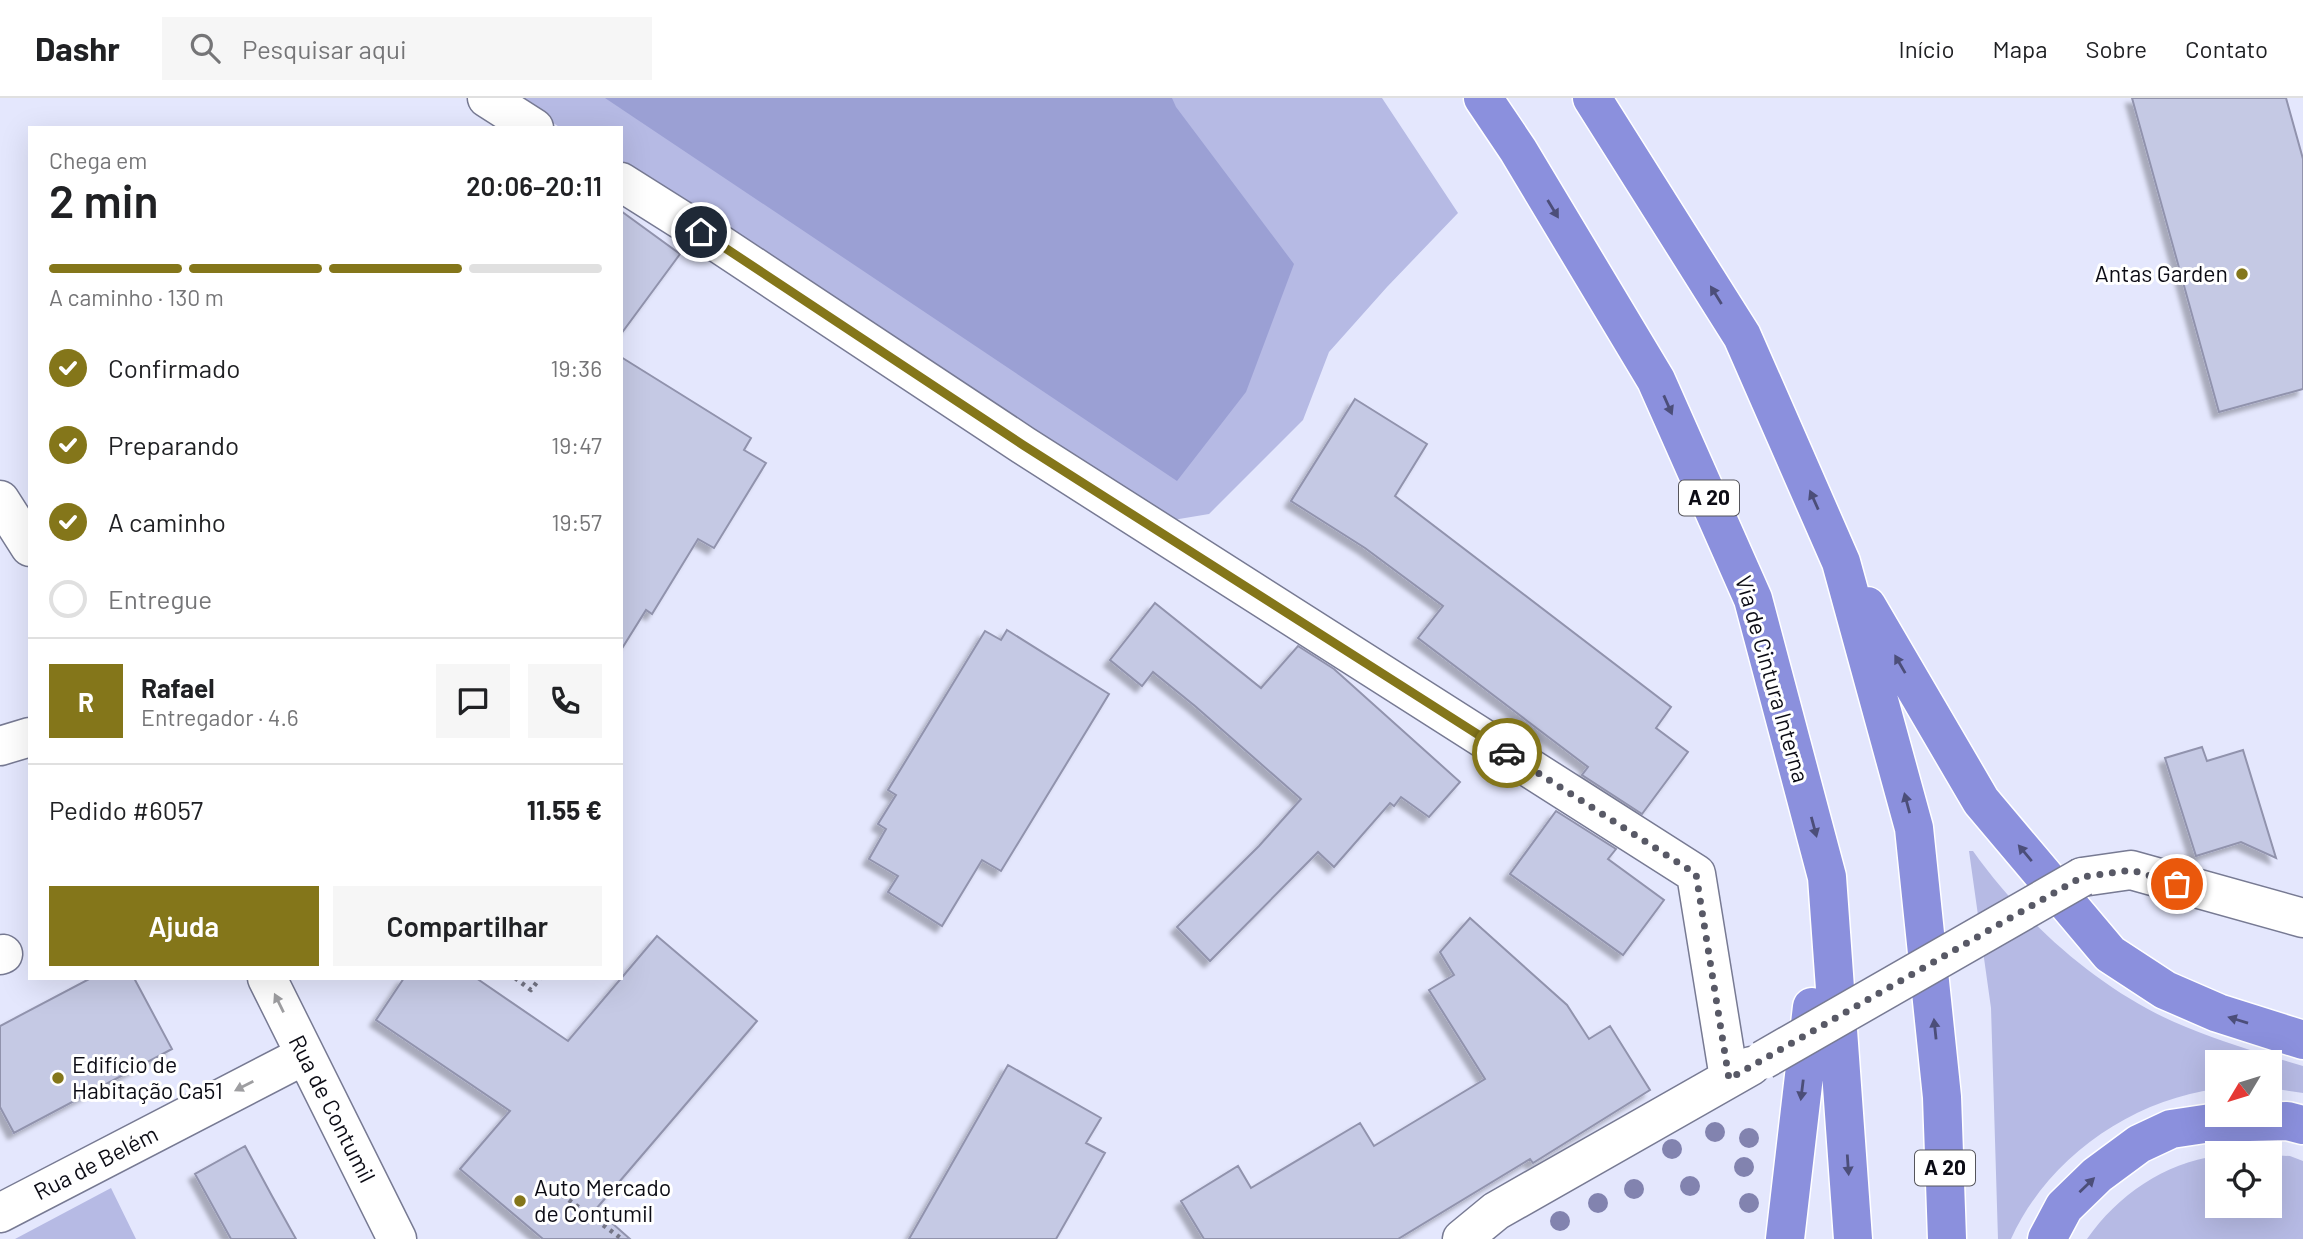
<!DOCTYPE html>
<html lang="pt">
<head>
<meta charset="utf-8">
<style>
  :root { --surface:#fff; --page:#f6f6f6; --text:#202124; --muted:#757577; --line:#e0e0e0; --accent:#84761a }
  body { margin:0; font-family:Barlow,sans-serif; background:var(--page); color:var(--text); height:100vh; display:flex; flex-direction:column; font-size:26px; white-space:nowrap }
  * { box-sizing:border-box; margin:0 }
  p { font-size:23px; color:var(--muted) }
  .icon { flex:none; width:38px; height:38px; fill:none; stroke:currentColor; stroke-width:2; stroke-linecap:round; stroke-linejoin:round }
  .map { position:relative; flex:1; overflow:hidden }
  .panel { position:absolute; left:28px; top:28px; width:595px; height:854px; display:flex; flex-direction:column; background:var(--surface); border-radius:0px; box-shadow:0 7px 28px #0002 }
  .panel>* { flex:none }
  .needle { width:46px; rotate:232deg }
  .controls { position:absolute; left:2205px; top:952px; display:grid; gap:14px }
  .controls a { display:grid; place-items:center; width:77px; height:77px; border-radius:0px; background:var(--surface); box-shadow:0 7px 28px #0002; font-size:35px }
  .pin { position:absolute; display:grid; place-items:center; width:60px; height:60px; color:#fff; margin:-30px; border:4px solid #fff; border-radius:50%; box-shadow:0 2px 7px #0007 }
  .courier { position:absolute; display:grid; place-items:center; width:70px; height:70px; margin:-35px; border:5px solid #84761a; border-radius:50%; background:#fff; color:#222; box-shadow:0 2px 9px #0007 }
  .head em { font-style:normal; font-weight:600 }
  .head div { display:flex; flex-direction:column-reverse }
  .head { display:flex; align-items:center; justify-content:space-between; height:119px; padding:0 21px }
  h1 { font-size:46px; font-weight:600; line-height:52px }
  .bar { display:grid; grid-template-columns:repeat(4,1fr); gap:10px 7px; align-content:center; height:84px; padding:0 21px }
  .bar i { height:9px; border-radius:5px; background:var(--line) }
  .bar .on { background:var(--accent) }
  .bar p { grid-column:span 4 }
  .line { display:flex; align-items:center; gap:18px; padding:0 21px; border-top:2px solid var(--line) }
  .line div { flex:1 }
  .round { display:grid; place-items:center; flex:none; width:74px; height:74px; border-radius:0px; background:var(--page) }
  ol { padding:0 21px; list-style:none }
  li { display:flex; align-items:center; gap:21px; height:77px }
  li p { margin-inline-start:auto }
  li .icon { padding:7px; border-radius:50%; background:var(--accent); color:#fff; stroke-width:4 }
  li:last-child { color:var(--muted) }
  li i { width:38px; height:38px; border:4px solid var(--line); border-radius:50% }
  .cta { display:flex; gap:14px; margin-top:auto; padding:14px 21px }
  .cta a { flex:1; height:80px; border-radius:0px; background:var(--accent); color:#fff; font-size:28px; font-weight:600; line-height:80px; text-align:center }
  .cta a+a { background:var(--page); color:var(--text) }
  header { display:flex; align-items:center; gap:42px; box-sizing:border-box; height:98px; padding:0 35px; background:var(--surface); border-bottom:2px solid var(--line) }
  header strong { font-size:33px }
  nav { display:flex; gap:38px; margin-inline-start:auto; font-size:24px }
  .search { width:490px; height:63px; background:var(--page); display:flex; align-items:center; gap:18px; box-sizing:border-box; padding:0 24px; border-radius:0px; color:var(--muted); font-size:26px }
  .map>svg:first-child { display:block }
  .green { fill:#b6bae4 }
  .forest { fill:#9ba0d4 }
  .building { fill:#c5c9e4; stroke:#9193ad; stroke-width:2; filter:url(#shadow) }
  .lines { fill:none; stroke-linecap:round; stroke-linejoin:round }
  .street-casing { stroke:#777a93; stroke-width:41 }
  .highway-casing { stroke:#fff; stroke-width:41 }
  .path { stroke:#747585; stroke-width:4.5; stroke-dasharray:3.5 5; stroke-linecap:butt }
  .street { stroke:#fff; stroke-width:38 }
  .highway { stroke:#8b90dd; stroke-width:38 }
  .street-bridge-casing { stroke:#777a93; stroke-width:41; stroke-linecap:butt }
  .street-bridge { stroke:#fff; stroke-width:38 }
  .tree { fill:#8283af }
  .oneway { fill:#4c4e79 }
  .oneway2 { fill:#9e9ea1 }
  .done { stroke:#585966; stroke-width:7; stroke-dasharray:0 12.6 }
  .route { stroke:#84761a; stroke-width:9 }
  .poi-dot { fill:#84761a; stroke:#fff; stroke-width:2.5 }
  .labels { text-anchor:middle; stroke-width:6; stroke-linejoin:round; paint-order:stroke }
  .shield { fill:#fff; stroke:#55555b; stroke-width:2 }
  .shield-label { font-size:21px; font-weight:bold; fill:#0c0c15 }
  .poi-label { font-size:23px; fill:#0c0c15; stroke:#fff; text-anchor:start }
  .street-label { font-size:23px; fill:#0c0c15; stroke:#fff }
</style>
</head>
<body>
<header>
<strong>Dashr</strong>
<div class="search"><svg class="icon" aria-label="search" viewBox="0 0 24 24"><circle cx="10" cy="10" r="6"/><path d="M15 15l6 6"/></svg>Pesquisar aqui</div>
<nav><a>Início</a><a>Mapa</a><a>Sobre</a><a>Contato</a></nav>
</header>
<div class="map">
<svg width="2303" height="1141" viewBox="0 0 2303 1141">
  <defs>
    <filter id="shadow"><feDropShadow dx="-6" dy="6" stdDeviation="2" flood-color="#0004"/></filter>
  </defs>
  <rect width="100%" height="100%" fill="#e4e7fd"/>
  <path class="green" d="M 514,0 L 1382,0 L 1458,115 L 1387,189 L 1329,254 L 1303,322 L 1209,416 L 1161,424 L 621,69 L 621,30 L 561,30 Z
    M 1969,753 L 1973,753 C 2024,825 2103,896 2186,929 C 2224,945 2263,956 2303,968 L 2303,995 L 2270,990 L 2270,964 L 2217,964 L 2217,991 C 2130,1002 2047,1061 2011,1141 L 1998,1141 L 1991,910 Z
    M 2270,1057 L 2290,1058 L 2303,1063 L 2303,1141 L 2087,1141 C 2118,1097 2164,1065 2217,1058 L 2217,1108 L 2270,1108 Z
    M 111,1090 L 136,1141 L 15,1141 Z"/>
  <path class="forest" d="M 605,0 L 1172,0 L 1176,9 L 1294,166 L 1246,294 L 1177,383 Z"/>
  <path class="building" d="M 2132,0 L 2286,0 L 2303,61 L 2303,291 L 2219,314 Z
    M 621,113 L 680,156 L 621,236 Z
    M 621,259 L 751,340 L 744,352 L 766,365 L 714,450 L 698,441 L 652,516 L 646,512 L 621,552 Z
    M 1355,301 L 1427,346 L 1395,398 L 1671,609 L 1656,630 L 1688,654 L 1642,716 L 1582,677 L 1588,669 L 1418,540 L 1443,508 L 1365,450 L 1291,403 Z
    M 1155,505 L 1261,590 L 1298,548 L 1334,571 L 1460,684 L 1429,719 L 1401,699 L 1394,708 L 1390,705 L 1334,769 L 1318,754 L 1210,863 L 1177,829 L 1259,748 L 1301,701 L 1195,608 L 1153,574 L 1142,588 L 1110,562 Z
    M 1007,532 L 1109,596 L 1001,773 L 982,762 L 942,828 L 888,794 L 898,778 L 869,761 L 886,731 L 878,726 L 896,697 L 888,692 L 985,533 L 1001,542 Z
    M 2202,649 L 2207,663 L 2243,652 L 2276,760 L 2241,744 L 2196,758 L 2165,660 Z
    M 1556,713 L 1616,751 L 1608,761 L 1664,802 L 1623,857 L 1510,776 Z
    M 1470,820 L 1567,907 L 1589,941 L 1610,928 L 1650,992 L 1533,1065 L 1530,1061 L 1398,1141 L 1204,1141 L 1181,1103 L 1238,1068 L 1251,1090 L 1360,1025 L 1374,1048 L 1485,981 L 1429,892 L 1454,877 L 1440,854 Z
    M 657,838 L 757,923 L 596,1111 L 630,1141 L 543,1141 L 460,1071 L 510,1013 L 376,922 L 404,880 L 476,880 L 568,943 Z
    M 91,880 L 134,880 L 172,951 L 14,1035 L 0,1009 L 0,928 Z
    M 1008,967 L 1101,1020 L 1086,1045 L 1105,1055 L 1056,1141 L 909,1141 Z
    M 245,1048 L 272,1098 L 296,1141 L 231,1141 L 195,1076 Z"/>
  <g class="lines">
    <defs>
      <path id="street" d="M 487,0 L 534,30
        M 621,84 L 721,147 L 1023,347 L 1696,776 L 1729,980
        M 0,402 L 30,449
        M 0,648 L 30,639
        M 2082,779 L 2131,772 L 2303,820
        M 0,857 L 3,856
        M 267,880 L 397,1141
        M 0,1115 L 305,957
        M 1462,1141 L 1496,1113 L 1751,968"/>
      <path id="highway" d="M 1483,0 L 1518,52 L 1656,282 L 1753,501 L 1827,779 L 1853,1141
        M 1592,0 L 1742,238 L 1841,464 L 1914,730 L 1942,999 L 1947,1141
        M 1867,508 L 1981,703 L 2110,856 L 2165,892 L 2218,915 L 2303,942
        M 1785,1141 L 1812,909
        M 2047,1141 L 2064,1109 L 2097,1077 L 2139,1046 L 2171,1031 L 2211,1025 L 2287,1023 L 2303,1027"/>
    </defs>
    <use href="#street" class="street-casing"/>
    <use href="#highway" class="highway-casing"/>
    <path class="path" d="M 515,880 L 531,892 L 540,880
      M 562,1097 L 622,1141"/>
    <use href="#street" class="street"/>
    <use href="#highway" class="highway"/>
    <defs>
      <path id="street-bridge" d="M 1763,962 L 2082,779"/>
    </defs>
    <use href="#street-bridge" class="street-bridge-casing"/>
    <use href="#street-bridge" class="street-bridge"/>
  </g>
  <g class="tree">
    <circle cx="1715" cy="1034" r="10"/>
    <circle cx="1749" cy="1040" r="10"/>
    <circle cx="1672" cy="1051" r="10"/>
    <circle cx="1744" cy="1069" r="10"/>
    <circle cx="1690" cy="1088" r="10"/>
    <circle cx="1634" cy="1091" r="10"/>
    <circle cx="1598" cy="1105" r="10"/>
    <circle cx="1749" cy="1105" r="10"/>
    <circle cx="1560" cy="1123" r="10"/>
  </g>
  <defs><path id="oneway-solid" d="M-6-.8H1V-3.2L6.5 0L1 3.2V.8H-6Z" transform="scale(1.75)"/></defs>
  <g class="oneway">
    <use href="#oneway-solid" transform="translate(1553 111) rotate(59)"/>
    <use href="#oneway-solid" transform="translate(1716 197) rotate(-122)"/>
    <use href="#oneway-solid" transform="translate(1668 307) rotate(66)"/>
    <use href="#oneway-solid" transform="translate(1814 402) rotate(-114)"/>
    <use href="#oneway-solid" transform="translate(1900 566) rotate(-120)"/>
    <use href="#oneway-solid" transform="translate(1907 705) rotate(-105)"/>
    <use href="#oneway-solid" transform="translate(1814 729) rotate(75)"/>
    <use href="#oneway-solid" transform="translate(2025 755) rotate(-130)"/>
    <use href="#oneway-solid" transform="translate(2238 922) rotate(-163)"/>
    <use href="#oneway-solid" transform="translate(1935 931) rotate(-96)"/>
    <use href="#oneway-solid" transform="translate(1802 992) rotate(97)"/>
    <use href="#oneway-solid" transform="translate(1848 1067) rotate(86)"/>
    <use href="#oneway-solid" transform="translate(2087 1087) rotate(-44)"/>
  </g>
  <g class="oneway2">
    <use href="#oneway-solid" transform="translate(279 905) rotate(-116)"/>
    <use href="#oneway-solid" transform="translate(244 988) rotate(153)"/>
  </g>
  <g class="lines">
    <path class="done" d="M 1507,655 L 1696,776 L 1729,981 L 2082,779 L 2131,772 L 2177,786"/>
    <path class="route" d="M 701,134 L 1023,347 L 1507,655"/>
  </g>
  <g class="poi-dot">
    <circle cx="2242" cy="176" r="7"/>
    <circle cx="58" cy="980" r="7"/>
    <circle cx="520" cy="1103" r="7"/>
  </g>
  <g class="labels">
    <g class="shield">
      <rect x="1679" y="382.5" width="60" height="35" rx="5"/>
      <rect x="1915" y="1052.5" width="60" height="35" rx="5"/>
    </g>
    <g class="shield-label">
      <text x="1709" y="407">A 20</text>
      <text x="1945" y="1077">A 20</text>
    </g>
    <g class="poi-label">
      <text x="2228" y="184" text-anchor="end">Antas Garden</text>
      <text x="72" y="975">Edifício de<tspan x="72" dy="26">Habitação Ca51</tspan></text>
      <text x="534" y="1098">Auto Mercado<tspan x="534" dy="26">de Contumil</tspan></text>
    </g>
    <g class="street-label">
      <text transform="translate(1772 581) rotate(74)" y="8">Via de Cintura Interna</text>
      <text transform="translate(332 1011) rotate(63)" y="8">Rua de Contumil</text>
      <text transform="translate(96 1065) rotate(-27)" y="8">Rua de Belém</text>
    </g>
  </g>
</svg>
<div class="controls">
<a><svg class="needle" viewBox="-14 -14 28 28"><path d="M0-13l5 13h-10z" fill="#e53935"/><path d="M0 13l5-13h-10z" fill="#757577"/></svg></a>
<a><svg class="icon" aria-label="locate" viewBox="0 0 24 24"><circle cx="12" cy="12" r="6"/><path d="M12 2v4M12 18v4M2 12h4M18 12h4"/></svg></a>
</div>
<div class="pin" style="left:2177px;top:786px;background:#ea580c"><svg class="icon" aria-label="bag" viewBox="0 0 24 24"><path d="M5 8h14l-1 12H6zM9 8a3 3 0 0 1 6 0"/></svg></div>
<div class="pin" style="left:701px;top:134px;background:#1f2937"><svg class="icon" aria-label="home" viewBox="0 0 24 24"><path d="M3 11l9-7 9 7M6 9v11h12V9"/></svg></div>
<div class="courier" style="left:1507px;top:655px"><svg class="icon" aria-label="car" viewBox="0 0 24 24"><path d="M5 17H2v-5l4-1 3-4h7l3 4 3 1v5h-3M9 17h6M6 11h13"/><circle cx="7" cy="17" r="2"/><circle cx="17" cy="17" r="2"/></svg></div>
<section class="panel">
<div class="head"><div><h1>2 min</h1><p>Chega em</p></div><em>20:06–20:11</em></div>
<div class="bar"><i class="on"></i><i class="on"></i><i class="on"></i><i></i><p>A caminho · 130 m</p></div>
<ol>
<li><svg class="icon" aria-label="check" viewBox="0 0 24 24"><path d="M5 12l5 5 9-10"/></svg>Confirmado<p>19:36</p></li>
<li><svg class="icon" aria-label="check" viewBox="0 0 24 24"><path d="M5 12l5 5 9-10"/></svg>Preparando<p>19:47</p></li>
<li><svg class="icon" aria-label="check" viewBox="0 0 24 24"><path d="M5 12l5 5 9-10"/></svg>A caminho<p>19:57</p></li>
<li><i></i>Entregue</li>
</ol>
<div class="line" style="height:126px"><b class="round" style="background:var(--accent);color:#fff">R</b><div><b>Rafael</b><p>Entregador · 4.6</p></div><a class="round"><svg class="icon" aria-label="chat" viewBox="0 0 24 24"><path d="M4 5h16v11H9l-5 4z"/></svg></a><a class="round"><svg class="icon" aria-label="phone" viewBox="0 0 24 24"><path d="M5 4h4l2 5-3 2q2 4 5 5l2-3 5 2v4C11 20 4 13 5 4z"/></svg></a></div>
<div class="line" style="height:91px"><div>Pedido #6057</div><b>11.55 €</b></div>
<div class="cta"><a>Ajuda</a><a>Compartilhar</a></div>
</section>
</div>
</body>
</html>
